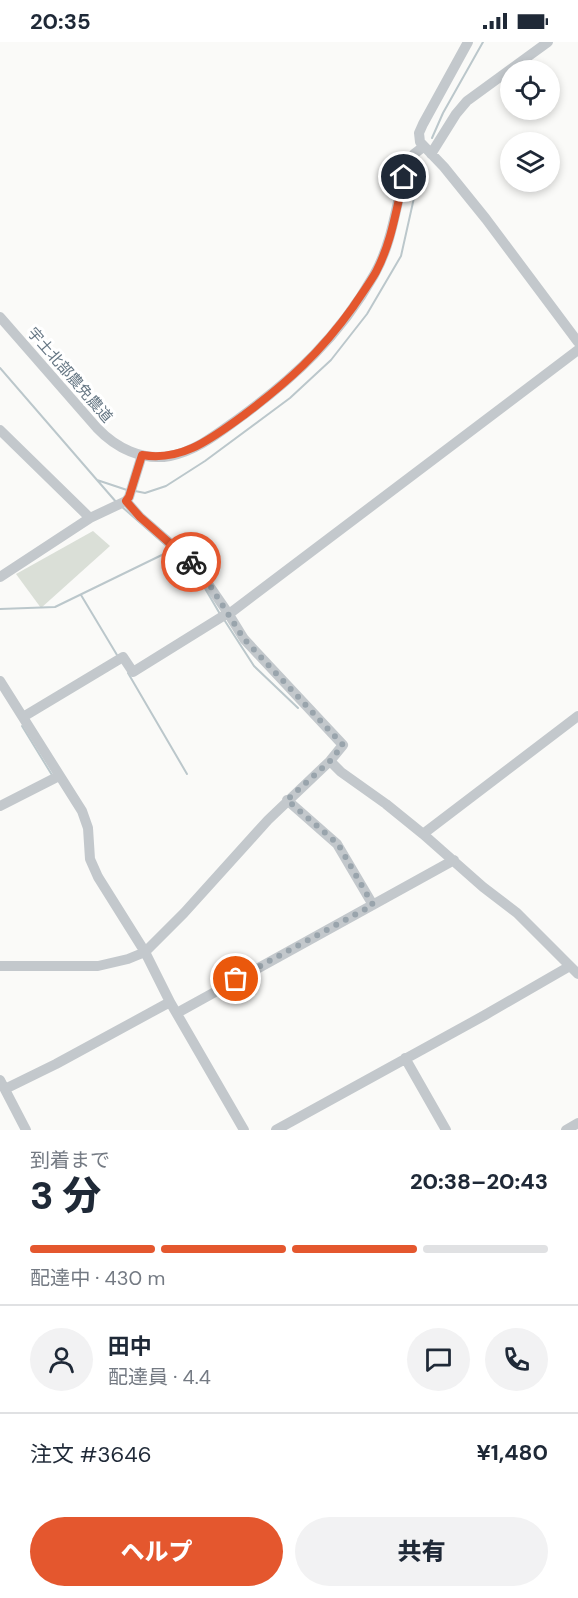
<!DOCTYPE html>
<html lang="ja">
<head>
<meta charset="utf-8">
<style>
  :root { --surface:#fff; --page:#f2f2f3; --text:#1f2937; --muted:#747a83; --line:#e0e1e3; --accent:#e4572e }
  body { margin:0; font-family:"DM Sans","Noto Sans JP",sans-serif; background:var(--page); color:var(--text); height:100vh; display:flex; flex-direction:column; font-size:22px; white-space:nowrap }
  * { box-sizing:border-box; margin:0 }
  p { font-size:20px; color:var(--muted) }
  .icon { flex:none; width:33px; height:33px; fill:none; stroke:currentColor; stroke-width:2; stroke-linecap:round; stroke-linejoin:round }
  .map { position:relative; height:1088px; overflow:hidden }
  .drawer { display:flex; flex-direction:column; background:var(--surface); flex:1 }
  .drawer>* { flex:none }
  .tools { position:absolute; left:500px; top:18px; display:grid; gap:12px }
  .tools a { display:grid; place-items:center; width:60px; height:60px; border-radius:50%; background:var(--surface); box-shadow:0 3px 9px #0003; font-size:30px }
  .pin { position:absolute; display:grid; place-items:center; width:51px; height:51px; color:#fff; margin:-26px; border:3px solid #fff; border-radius:50%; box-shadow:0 2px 6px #0007 }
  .courier { position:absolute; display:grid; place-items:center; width:60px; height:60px; margin:-30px; border:4px solid #e4572e; border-radius:50%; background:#fff; color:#222; box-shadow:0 2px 8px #0007 }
  .overview em { font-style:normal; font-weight:800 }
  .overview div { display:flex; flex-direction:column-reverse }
  .overview { display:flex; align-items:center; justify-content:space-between; height:102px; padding:0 30px }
  h1 { font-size:39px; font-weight:800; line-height:45px }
  .bar { display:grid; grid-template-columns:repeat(4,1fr); gap:9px 6px; align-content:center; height:72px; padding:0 30px }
  .bar i { height:8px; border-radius:4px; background:var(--line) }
  .bar .active { background:var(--accent) }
  .bar p { grid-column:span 4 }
  .line { display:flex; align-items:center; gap:15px; padding:0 30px; border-top:2px solid var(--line) }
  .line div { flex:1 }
  .round { display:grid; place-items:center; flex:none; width:63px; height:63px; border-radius:32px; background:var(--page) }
  .button { display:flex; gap:12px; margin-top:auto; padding:12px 30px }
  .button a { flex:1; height:69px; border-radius:36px; background:var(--accent); color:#fff; font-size:24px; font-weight:800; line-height:69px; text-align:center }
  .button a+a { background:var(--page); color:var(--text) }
  .status { display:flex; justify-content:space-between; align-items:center; height:42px; padding:0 30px; background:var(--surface); direction:ltr }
  .status svg { height:16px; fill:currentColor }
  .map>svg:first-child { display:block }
  .green { fill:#dadfd7 }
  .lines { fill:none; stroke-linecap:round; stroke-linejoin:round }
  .stream { stroke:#bbc7cb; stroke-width:2 }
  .minor { stroke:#c3c8cc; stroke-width:10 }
  .done { stroke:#99a4ac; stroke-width:6; stroke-dasharray:0 10.8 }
  .route { stroke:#e4572e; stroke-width:8 }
  .labels { text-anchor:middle; stroke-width:6; stroke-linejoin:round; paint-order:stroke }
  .street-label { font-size:15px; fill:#657683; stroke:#fff }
</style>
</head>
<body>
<div class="status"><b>20:35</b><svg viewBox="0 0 49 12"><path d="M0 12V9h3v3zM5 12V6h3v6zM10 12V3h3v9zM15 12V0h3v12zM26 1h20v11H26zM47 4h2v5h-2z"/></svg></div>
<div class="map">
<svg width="578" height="1088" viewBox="0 0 578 1088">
  <rect width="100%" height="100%" fill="#fafaf8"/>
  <path class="green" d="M 93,489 L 110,504 L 41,566 L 16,532 Z"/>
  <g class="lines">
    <path class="stream" d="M 432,96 L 443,71 L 483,0
      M 0,326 L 97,438 L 127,448
      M 97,438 L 117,461
      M 135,449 L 145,451 L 166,444 L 205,419 L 290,356 L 331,318 L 367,272 L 401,214 L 422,120
      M 121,464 L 178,514
      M 203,543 L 220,572
      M 81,553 L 117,613
      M 0,567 L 55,565 L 170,509
      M 223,576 L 254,624 L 298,666
      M 128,631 L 187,732
      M 22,684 L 52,733"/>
    <path class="minor" d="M 468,0 L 423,82 L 419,91 L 420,100 L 444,125 L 486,177 L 578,300
      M 431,112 L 456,72 L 467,59 L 548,0
      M 0,275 L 97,386 C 116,406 142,419 170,414 C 196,409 217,392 238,377 C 294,336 339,295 374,233 C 394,198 396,158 408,120 L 414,112 L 423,105
      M 0,388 L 90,476
      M 0,535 L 90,476 L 126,459 L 129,455 L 142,413
      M 229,572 L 578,308
      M 0,639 L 82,769 L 88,786 L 90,817 L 98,835 L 145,910 L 170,960 L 244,1088
      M 23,675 L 123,615 L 133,630 L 228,571
      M 330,719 L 341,730 L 386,762 L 423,792 L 483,845 L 517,871 L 578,932
      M 287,758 L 337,802 L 373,863
      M 0,764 L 59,734
      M 423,792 L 578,674
      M 0,924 L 98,924 L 128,917 L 145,910 L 184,871 L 268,778 L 330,719 L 343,703 L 244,597 L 228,571 L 195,523 L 140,475 L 126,459
      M 177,971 L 454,818
      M 405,1016 L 446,1088
      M 0,1038 L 26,1088
      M 5,1047 L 56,1022 L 170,960
      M 276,1088 L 485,973 L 570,924
      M 566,1088 L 578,1081"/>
  </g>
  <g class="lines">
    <path class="done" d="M 191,520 L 209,542 L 244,597 L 343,703 L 330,719 L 287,758 L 338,802 L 373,863 L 236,937"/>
    <path class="route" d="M 191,520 L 140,475 L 126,459 L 129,455 L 142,413 C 183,420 213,395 244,373 C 289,339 320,311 353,265 C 361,253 369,242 376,230 C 392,199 396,168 404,135"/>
  </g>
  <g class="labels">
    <g class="street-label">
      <text transform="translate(70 333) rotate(49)" y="5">宇土北部農免農道</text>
    </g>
  </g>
</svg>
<div class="tools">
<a><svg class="icon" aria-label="locate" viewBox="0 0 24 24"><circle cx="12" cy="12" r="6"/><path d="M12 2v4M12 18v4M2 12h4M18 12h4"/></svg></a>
<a><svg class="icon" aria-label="layers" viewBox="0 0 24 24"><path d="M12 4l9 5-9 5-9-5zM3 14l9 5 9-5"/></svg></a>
</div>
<div class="pin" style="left:236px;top:937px;background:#ea580c"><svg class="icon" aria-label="bag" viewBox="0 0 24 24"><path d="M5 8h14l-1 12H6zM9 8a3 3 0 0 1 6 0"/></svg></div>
<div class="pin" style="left:404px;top:135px;background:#1f2937"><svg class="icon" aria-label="home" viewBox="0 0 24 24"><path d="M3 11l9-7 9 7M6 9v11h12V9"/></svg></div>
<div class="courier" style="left:191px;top:520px"><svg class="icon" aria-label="bike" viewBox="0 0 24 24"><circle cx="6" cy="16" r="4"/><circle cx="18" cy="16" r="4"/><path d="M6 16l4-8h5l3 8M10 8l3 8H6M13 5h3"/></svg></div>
</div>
<section class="drawer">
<div class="overview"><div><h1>3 分</h1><p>到着まで</p></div><em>20:38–20:43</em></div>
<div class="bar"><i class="active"></i><i class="active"></i><i class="active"></i><i></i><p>配達中 · 430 m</p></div>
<div class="line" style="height:108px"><a class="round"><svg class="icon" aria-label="person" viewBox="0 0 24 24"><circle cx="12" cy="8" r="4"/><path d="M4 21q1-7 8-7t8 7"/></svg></a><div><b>田中</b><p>配達員 · 4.4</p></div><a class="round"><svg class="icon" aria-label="chat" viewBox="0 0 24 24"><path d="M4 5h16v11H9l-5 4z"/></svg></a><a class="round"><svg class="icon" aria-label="phone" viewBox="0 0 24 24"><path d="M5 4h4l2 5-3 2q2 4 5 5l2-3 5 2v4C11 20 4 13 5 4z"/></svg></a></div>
<div class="line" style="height:78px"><div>注文 #3646</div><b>¥1,480</b></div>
<div class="button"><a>ヘルプ</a><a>共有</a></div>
</section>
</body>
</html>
